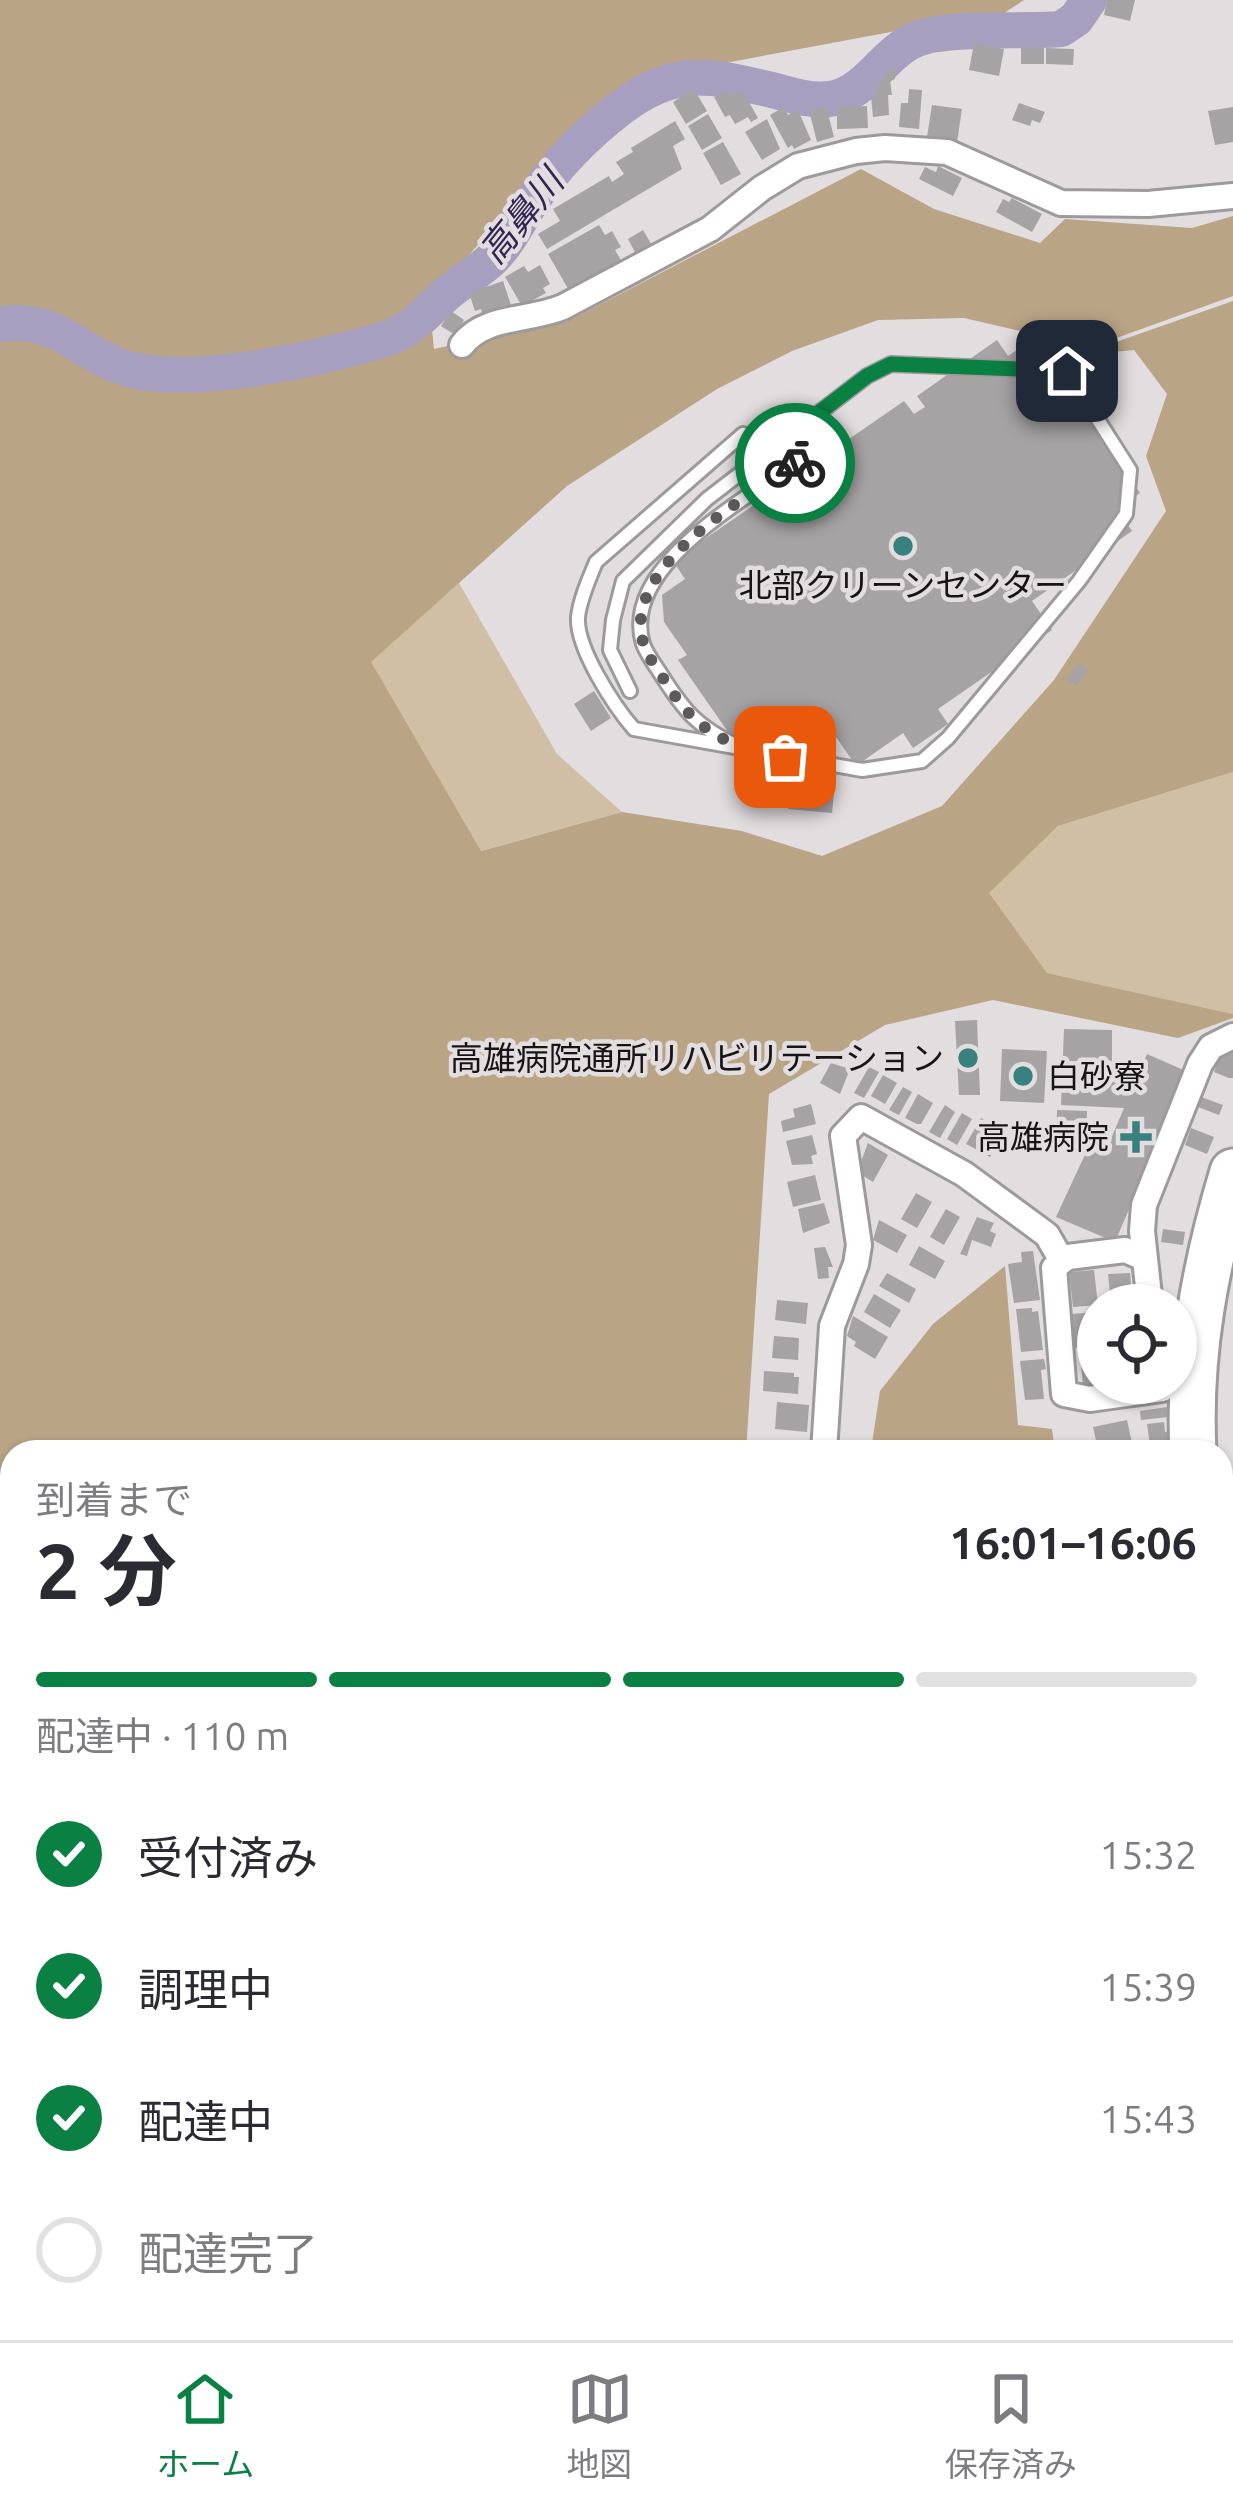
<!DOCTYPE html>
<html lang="ja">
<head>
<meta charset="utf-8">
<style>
  :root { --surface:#fff; --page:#f2f2f3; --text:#2b2b33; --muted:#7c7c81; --line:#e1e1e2; --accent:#0b8043 }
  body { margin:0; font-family:Ubuntu,"Noto Sans JP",sans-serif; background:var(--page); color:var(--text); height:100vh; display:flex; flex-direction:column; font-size:45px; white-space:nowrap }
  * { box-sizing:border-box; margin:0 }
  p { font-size:39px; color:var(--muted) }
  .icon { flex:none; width:66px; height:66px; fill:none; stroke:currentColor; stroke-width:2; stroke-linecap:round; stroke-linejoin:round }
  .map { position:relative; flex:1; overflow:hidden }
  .details { position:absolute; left:0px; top:1440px; width:1233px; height:900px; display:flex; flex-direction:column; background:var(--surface); border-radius:36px 36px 0 0; box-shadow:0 3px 9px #0004 }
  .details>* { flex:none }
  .fabs { position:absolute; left:1077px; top:1284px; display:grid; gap:24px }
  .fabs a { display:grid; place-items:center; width:120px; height:120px; border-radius:50%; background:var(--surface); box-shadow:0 3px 9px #0004; font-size:60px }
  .pin { position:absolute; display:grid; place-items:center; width:102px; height:102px; color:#fff; margin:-51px; border-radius:24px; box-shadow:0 6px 18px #0006 }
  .courier { position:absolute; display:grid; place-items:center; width:120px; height:120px; margin:-60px; border:9px solid #0b8043; border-radius:50%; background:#fff; color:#222; box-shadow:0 3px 15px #0007 }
  .headline em { font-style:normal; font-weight:700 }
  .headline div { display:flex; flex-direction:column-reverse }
  .headline { display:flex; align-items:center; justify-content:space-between; height:204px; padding:0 36px }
  h1 { font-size:78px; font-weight:700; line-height:90px }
  .bar { display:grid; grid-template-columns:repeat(4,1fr); gap:18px 12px; align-content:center; height:144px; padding:0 36px }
  .bar i { height:15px; border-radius:9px; background:var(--line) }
  .bar .current { background:var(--accent) }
  .bar p { grid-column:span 4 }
  ol { padding:0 36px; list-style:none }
  li { display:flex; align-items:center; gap:36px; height:132px }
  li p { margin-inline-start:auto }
  li .icon { padding:12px; border-radius:50%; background:var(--accent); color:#fff; stroke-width:4 }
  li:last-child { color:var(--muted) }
  li i { width:66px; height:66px; border:6px solid var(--line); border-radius:50% }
  .tab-bar { display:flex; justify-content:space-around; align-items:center; height:168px; border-top:3px solid var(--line); background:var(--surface); font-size:33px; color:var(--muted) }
  .tab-bar a { display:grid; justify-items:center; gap:6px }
  .tab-bar .current { color:var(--accent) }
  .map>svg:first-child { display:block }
  .green { fill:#d0bea5 }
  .forest { fill:#b9a486 }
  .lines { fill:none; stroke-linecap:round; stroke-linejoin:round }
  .stream { stroke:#7c758d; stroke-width:6 }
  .river { stroke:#a79fc0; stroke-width:36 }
  .building { fill:#a6a3a5 }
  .lane-casing { stroke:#9e9a9b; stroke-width:18 }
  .street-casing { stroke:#9e9a9b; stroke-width:30 }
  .highway-casing { stroke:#9e9a9b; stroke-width:51 }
  .lane { stroke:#fff; stroke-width:12 }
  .street { stroke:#fff; stroke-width:24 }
  .highway { stroke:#fff; stroke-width:45 }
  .done { stroke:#5d5a5b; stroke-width:12; stroke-dasharray:0 21.6 }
  .route { stroke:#0b8043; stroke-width:15 }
  .poi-dot { fill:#39817e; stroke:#e2ddde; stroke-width:4.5 }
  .labels { text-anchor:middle; stroke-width:9; stroke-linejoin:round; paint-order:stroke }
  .poi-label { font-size:33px; fill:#161415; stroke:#e2ddde; text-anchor:end }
  .water-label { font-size:36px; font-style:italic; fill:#332551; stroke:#e2ddde }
</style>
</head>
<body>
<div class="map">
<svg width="1233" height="2340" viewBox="0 0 1233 2340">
  <rect width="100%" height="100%" fill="#e2ddde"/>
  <path class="green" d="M 459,583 L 557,754 L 622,812 L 480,851 L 370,662 Z
    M 1233,772 L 1233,1014 L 1047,973 L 988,893 L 1058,826 Z"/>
  <path class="forest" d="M 0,0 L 1024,0 L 1001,15 L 907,29 L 645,78 L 531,185 L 429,300 L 434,349 L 574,318 L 861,169 L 934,209 L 1040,243 L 1065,219 L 1192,228 L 1233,216 L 1233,296 L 1072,354 L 1064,341 L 964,318 L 878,320 L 792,351 L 717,389 L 567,486 L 371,662 L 481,851 L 622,812 L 742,831 L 822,856 L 942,806 L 1054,680 L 1166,511 L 1146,456 L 1167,394 L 1134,350 L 1079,355 L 1233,301 L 1233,772 L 1058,826 L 989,893 L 1047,973 L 1233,1014 L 1233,1018 L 1178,1038 L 993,1000 L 885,1025 L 769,1094 L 746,1452 L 12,1452 L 12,2328 L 1152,2328 L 1153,2340 L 0,2340 Z
    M 1005,1266 L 1018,1425 L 1052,1429 L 1055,1452 L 871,1450 L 880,1391 L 933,1324 Z"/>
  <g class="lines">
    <path class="stream" d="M 254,2340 L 267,2328"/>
    <path class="river" d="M 0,324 C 61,317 74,351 125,368 C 190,388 319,359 385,339 C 410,331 424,315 443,297 C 458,283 478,273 493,258 C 510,241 520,218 534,198 C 557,164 589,132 622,107 C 678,65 712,76 776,91 C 793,96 811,101 829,99 C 867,95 883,52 917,39 C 945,27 1026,32 1061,29 L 1076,19 L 1089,0"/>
  </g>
  <path class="building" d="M 1107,0 L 1135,0 L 1130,21 L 1104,15 Z
    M 974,43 L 1004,49 L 999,76 L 969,70 Z
    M 1021,48 L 1044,48 L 1044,64 L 1021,64 Z
    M 1046,48 L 1074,49 L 1073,65 L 1046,64 Z
    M 892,66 L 895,66 L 895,79 L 890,81 L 892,95 L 888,95 L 889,115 L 873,117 L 871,96 L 877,94 L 877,87 Z
    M 694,89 L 707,111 L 686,124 L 673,102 Z
    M 909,89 L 922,90 L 919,129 L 899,127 L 901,103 L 908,103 Z
    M 726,91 L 728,95 L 735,92 L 745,95 L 758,118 L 751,122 L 748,117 L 735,124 L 730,115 L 725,117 L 714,97 Z
    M 1019,103 L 1045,112 L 1040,123 L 1032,120 L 1030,126 L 1012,120 Z
    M 932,105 L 962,109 L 957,142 L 927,137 Z
    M 826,106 L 834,137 L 817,142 L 809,110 Z
    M 867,106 L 868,128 L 837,129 L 837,107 Z
    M 784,107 L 788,115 L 798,110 L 811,140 L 794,149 L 792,145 L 788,148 L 770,115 Z
    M 1233,107 L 1233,142 L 1215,145 L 1208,111 Z
    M 708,114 L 722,138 L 702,150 L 688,126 Z
    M 767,119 L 780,149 L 762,160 L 745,132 Z
    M 675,121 L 685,139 L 673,146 L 682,169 L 547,249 L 538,234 L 560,221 L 553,209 L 609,176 L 612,182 L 624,174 L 616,162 L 633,152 L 631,148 Z
    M 723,142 L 741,174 L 721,185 L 703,153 Z
    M 938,166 L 962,178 L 953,196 L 919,179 L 925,167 L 936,172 Z
    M 1012,198 L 1042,214 L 1032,232 L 996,212 L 1003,199 L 1009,202 Z
    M 599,225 L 605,235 L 612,231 L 621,247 L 615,250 L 622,262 L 570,292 L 548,254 Z
    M 643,230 L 653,247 L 637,256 L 628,239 Z
    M 540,265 L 550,284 L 543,288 L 546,293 L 522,306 L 505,277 L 524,266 L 528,272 Z
    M 503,281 L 512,308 L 483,318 L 481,309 L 475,311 L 469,293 Z
    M 451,311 L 464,320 L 455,335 L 441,326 Z
    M 1033,339 L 1140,493 L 1117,509 L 1132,531 L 1032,601 L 1052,630 L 938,709 L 948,724 L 913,748 L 903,733 L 856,766 L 832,731 L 791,760 L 780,745 L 767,755 L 750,732 L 735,742 L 678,660 L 687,655 L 664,622 L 662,595 L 685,579 L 673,561 L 904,401 L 914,414 L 925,407 L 917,396 L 997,340 L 1008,356 Z
    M 1079,663 L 1089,670 L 1076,686 L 1066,679 Z
    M 594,691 L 611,718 L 591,731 L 574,704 Z
    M 791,780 L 835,784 L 832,813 L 788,809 Z
    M 977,1020 L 980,1095 L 959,1095 L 955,1021 Z
    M 1064,1029 L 1112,1030 L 1112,1073 L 1138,1075 L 1147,1054 L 1188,1072 L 1115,1242 L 1056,1217 L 1095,1133 L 1110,1141 L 1124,1108 L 1061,1105 Z
    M 1233,1047 L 1233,1078 L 1229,1078 L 1214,1072 L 1222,1051 Z
    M 1002,1049 L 1047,1051 L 1044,1103 L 1000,1101 Z
    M 831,1063 L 850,1069 L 840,1094 L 820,1083 Z
    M 869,1067 L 879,1072 L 864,1098 L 854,1093 Z
    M 883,1075 L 897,1083 L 885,1104 L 871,1096 Z
    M 903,1087 L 912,1092 L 899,1115 L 889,1110 Z
    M 918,1094 L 933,1103 L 921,1124 L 917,1124 L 905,1118 Z
    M 1201,1097 L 1223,1105 L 1219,1115 L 1198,1107 Z
    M 811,1104 L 816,1124 L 783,1132 L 781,1121 L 795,1117 L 793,1109 Z
    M 945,1105 L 955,1112 L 940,1138 L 929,1132 Z
    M 1057,1110 L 1087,1111 L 1086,1146 L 1056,1145 Z
    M 962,1113 L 972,1119 L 957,1145 L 947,1139 Z
    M 981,1118 L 1005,1132 L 990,1157 L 966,1144 Z
    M 1191,1128 L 1214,1137 L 1207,1154 L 1185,1145 Z
    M 812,1135 L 817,1154 L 811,1156 L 813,1164 L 792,1165 L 786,1141 Z
    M 868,1143 L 888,1155 L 873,1182 L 862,1175 L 859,1167 Z
    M 815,1175 L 821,1200 L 793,1207 L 787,1182 Z
    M 916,1193 L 932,1202 L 917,1228 L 901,1219 Z
    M 824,1203 L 830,1223 L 803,1233 L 798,1209 Z
    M 946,1209 L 960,1217 L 944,1245 L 930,1237 Z
    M 977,1217 L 994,1223 L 990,1231 L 996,1234 L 991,1247 L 972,1240 L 967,1256 L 960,1254 Z
    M 879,1220 L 907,1235 L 897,1253 L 873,1240 Z
    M 1163,1229 L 1185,1232 L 1183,1245 L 1161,1242 Z
    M 919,1246 L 945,1261 L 935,1279 L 909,1265 Z
    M 825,1247 L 833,1267 L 828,1267 L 829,1278 L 818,1279 L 814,1248 Z
    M 1033,1251 L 1040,1300 L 1014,1303 L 1008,1264 L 1022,1262 L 1021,1252 Z
    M 1094,1270 L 1098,1305 L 1073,1307 L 1069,1272 Z
    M 887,1273 L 916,1289 L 909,1303 L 879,1286 Z
    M 1130,1273 L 1132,1299 L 1111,1301 L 1108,1274 Z
    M 874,1294 L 901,1310 L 890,1328 L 864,1312 Z
    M 777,1300 L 808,1303 L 806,1324 L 775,1320 Z
    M 1032,1308 L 1032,1312 L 1038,1311 L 1043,1350 L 1021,1352 L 1016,1309 Z
    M 1096,1312 L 1098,1346 L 1074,1348 L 1071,1314 Z
    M 853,1316 L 888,1337 L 875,1359 L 854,1346 L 856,1342 L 847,1336 Z
    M 774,1336 L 799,1338 L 798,1360 L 772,1358 Z
    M 1098,1352 L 1098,1384 L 1083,1386 L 1080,1354 Z
    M 1044,1359 L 1046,1369 L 1041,1370 L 1044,1399 L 1025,1400 L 1020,1361 Z
    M 764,1371 L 794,1373 L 794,1377 L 799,1377 L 798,1394 L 763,1391 Z
    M 777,1402 L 809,1405 L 807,1432 L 775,1429 Z
    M 1167,1407 L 1168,1417 L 1141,1420 L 1140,1411 Z
    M 1127,1420 L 1134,1452 L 1091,1452 L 1090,1447 L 1097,1445 L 1093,1427 Z
    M 1164,1422 L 1165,1432 L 1171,1431 L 1174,1447 L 1170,1452 L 1151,1452 L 1147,1424 Z"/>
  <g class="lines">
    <defs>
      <path id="lane" d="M 630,691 L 610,650 L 613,620 L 623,581 L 707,499 L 867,376 L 891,364 L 1067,371 L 1130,470 L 1126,514 L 1079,581 L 948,738 L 922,761 L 862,770 L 634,729 C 614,706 576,648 578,617 C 580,599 589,579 596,562 L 743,434
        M 735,745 C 697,726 685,712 662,676 C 656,666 647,655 643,644 C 619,564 753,496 805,456 L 791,434
        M 1221,1649 L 1233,1652
        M 1221,1666 L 1233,1670
        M 1221,2181 L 1233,2182"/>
      <path id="street" d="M 462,345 C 484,315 531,321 563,307 L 710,229 L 762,188 L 798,166 L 856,151 L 885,148 L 947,152 L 1061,203 L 1148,204 L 1233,196
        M 1062,1261 L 1054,1268 L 1064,1394 L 1090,1399 L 1162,1389
        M 1150,1305 L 1142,1231 L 1144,1205 L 1200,1064 L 1211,1047 L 1233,1036
        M 824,1452 L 832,1326 L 856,1264 L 859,1245 L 843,1136 L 861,1117 L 964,1174 L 1047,1235 L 1062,1261 L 1068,1257 L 1125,1250 L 1144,1258"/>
      <path id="highway" d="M 1193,1452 C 1188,1354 1205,1266 1233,1172
        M 1221,1720 C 1233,1852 1232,1986 1221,2118
        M 1210,2340 L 1210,2328"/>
    </defs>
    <use href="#lane" class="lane-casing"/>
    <use href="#street" class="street-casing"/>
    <use href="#highway" class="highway-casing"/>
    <use href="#lane" class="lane"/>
    <use href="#street" class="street"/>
    <use href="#highway" class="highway"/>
  </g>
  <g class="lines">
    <path class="done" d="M 785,757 C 736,750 698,733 671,690 C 660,673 644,654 641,633 C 633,560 744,500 795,463"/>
    <path class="route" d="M 795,463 L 805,456 L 791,434 L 867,376 L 891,364 L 1067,371"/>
  </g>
  <g class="poi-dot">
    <circle cx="903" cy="546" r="12"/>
    <circle cx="968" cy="1058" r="12"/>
    <circle cx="1023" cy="1076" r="12"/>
    <path d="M1130 1119h12v12h12v12h-12v12h-12v-12h-12v-12h12z"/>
  </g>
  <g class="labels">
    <g class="poi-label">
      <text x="903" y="597" text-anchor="middle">北部クリーンセンター</text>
      <text x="944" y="1070">高雄病院通所リハビリテーション</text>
      <text x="1047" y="1088" text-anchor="start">白砂寮</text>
      <text x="1109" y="1149">高雄病院</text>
    </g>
    <g class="water-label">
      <text transform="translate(521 216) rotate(-51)" y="13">高鼻川</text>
    </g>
  </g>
</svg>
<div class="fabs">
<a><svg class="icon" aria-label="locate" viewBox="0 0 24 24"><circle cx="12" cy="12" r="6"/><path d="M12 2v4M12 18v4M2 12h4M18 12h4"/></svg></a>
</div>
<div class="pin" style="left:785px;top:757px;background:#ea580c"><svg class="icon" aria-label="bag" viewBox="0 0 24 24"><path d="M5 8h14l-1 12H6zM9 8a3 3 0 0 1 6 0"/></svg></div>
<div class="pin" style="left:1067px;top:371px;background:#1f2937"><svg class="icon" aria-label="home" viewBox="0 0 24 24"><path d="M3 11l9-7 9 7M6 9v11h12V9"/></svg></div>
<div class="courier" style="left:795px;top:463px"><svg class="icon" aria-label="bike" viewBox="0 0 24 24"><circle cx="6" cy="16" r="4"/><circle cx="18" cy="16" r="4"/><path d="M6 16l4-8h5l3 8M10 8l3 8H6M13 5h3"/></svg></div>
<section class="details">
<div class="headline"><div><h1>2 分</h1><p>到着まで</p></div><em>16:01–16:06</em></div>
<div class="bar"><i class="current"></i><i class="current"></i><i class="current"></i><i></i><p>配達中 · 110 m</p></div>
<ol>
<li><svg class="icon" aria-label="check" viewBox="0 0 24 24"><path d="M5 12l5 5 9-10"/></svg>受付済み<p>15:32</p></li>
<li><svg class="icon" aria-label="check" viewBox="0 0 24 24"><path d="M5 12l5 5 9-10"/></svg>調理中<p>15:39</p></li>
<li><svg class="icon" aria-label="check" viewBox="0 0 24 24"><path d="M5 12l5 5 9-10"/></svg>配達中<p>15:43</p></li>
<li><i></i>配達完了</li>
</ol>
</section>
</div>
<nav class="tab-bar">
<a class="current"><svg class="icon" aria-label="home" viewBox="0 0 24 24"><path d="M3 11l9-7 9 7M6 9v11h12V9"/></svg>ホーム</a>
<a><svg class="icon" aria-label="map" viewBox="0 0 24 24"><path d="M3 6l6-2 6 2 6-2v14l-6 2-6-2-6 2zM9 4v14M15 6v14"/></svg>地図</a>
<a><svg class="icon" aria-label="saved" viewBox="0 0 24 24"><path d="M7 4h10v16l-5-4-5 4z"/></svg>保存済み</a>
</nav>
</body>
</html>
